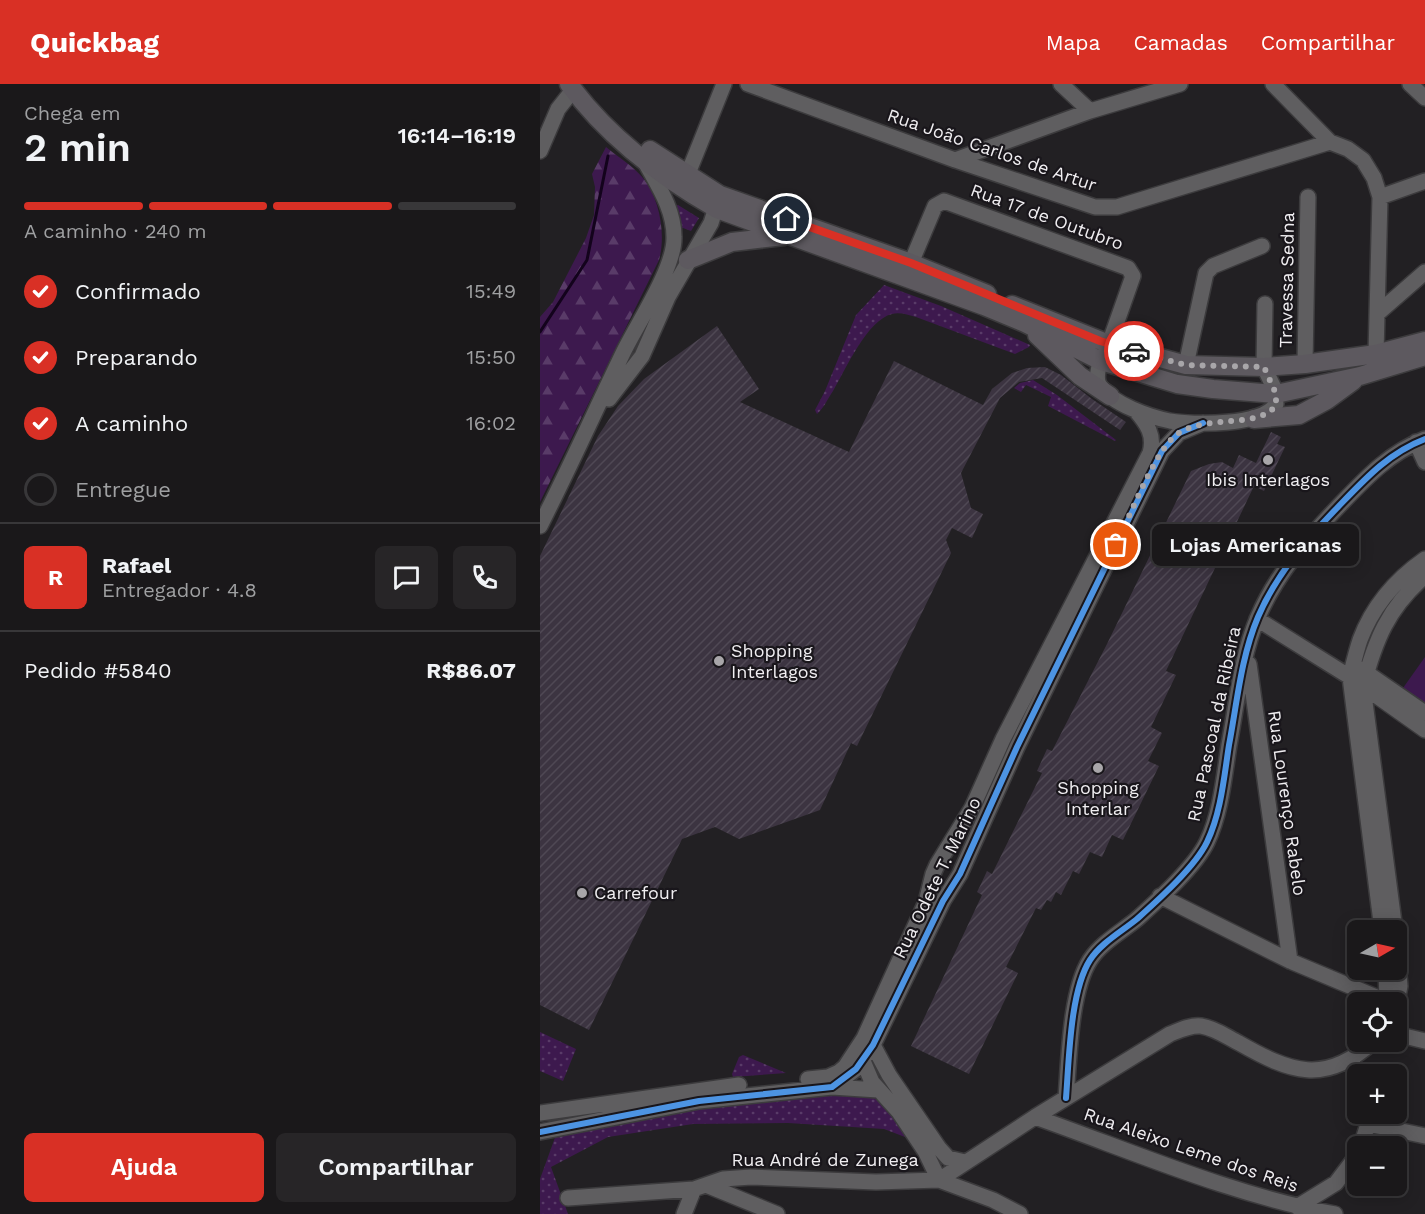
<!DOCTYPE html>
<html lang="pt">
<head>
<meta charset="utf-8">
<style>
  :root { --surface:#1a181a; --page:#272527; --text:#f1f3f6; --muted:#9fa0a2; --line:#383739; --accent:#d93025 }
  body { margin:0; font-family:"Work Sans",sans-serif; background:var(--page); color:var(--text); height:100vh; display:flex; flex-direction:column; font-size:22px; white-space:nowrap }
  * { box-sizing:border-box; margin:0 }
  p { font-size:20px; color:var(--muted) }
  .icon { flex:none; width:33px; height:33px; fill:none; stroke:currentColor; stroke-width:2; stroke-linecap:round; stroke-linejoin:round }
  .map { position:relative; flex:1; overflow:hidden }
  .details { display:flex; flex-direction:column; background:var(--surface); width:540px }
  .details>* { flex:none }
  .needle { width:39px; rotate:81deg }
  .buttons { position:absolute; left:807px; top:836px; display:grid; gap:12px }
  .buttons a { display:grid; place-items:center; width:60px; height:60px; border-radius:9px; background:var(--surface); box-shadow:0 3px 15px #0003,0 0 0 2px var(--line); font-size:30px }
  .pin { position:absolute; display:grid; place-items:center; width:51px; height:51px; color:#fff; margin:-26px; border:3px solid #fff; border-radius:50%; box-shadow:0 2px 6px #0007 }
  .courier { position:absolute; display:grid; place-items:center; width:60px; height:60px; margin:-30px; border:4px solid #d93025; border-radius:50%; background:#fff; color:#222; box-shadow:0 2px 8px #0007 }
  .bubble { position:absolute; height:42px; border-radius:9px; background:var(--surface); box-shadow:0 3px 15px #0003,0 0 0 2px var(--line); font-size:20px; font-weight:600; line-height:42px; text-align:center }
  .summary em { font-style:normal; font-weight:600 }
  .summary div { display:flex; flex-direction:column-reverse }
  .summary { display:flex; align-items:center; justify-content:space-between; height:102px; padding:0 24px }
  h1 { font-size:39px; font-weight:600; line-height:45px }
  .bar { display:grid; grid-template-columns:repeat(4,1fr); gap:9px 6px; align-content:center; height:72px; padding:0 24px }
  .bar i { height:8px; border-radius:4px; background:var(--line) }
  .bar .current { background:var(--accent) }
  .bar p { grid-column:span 4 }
  .line { display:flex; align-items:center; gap:15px; padding:0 24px; border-top:2px solid var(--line) }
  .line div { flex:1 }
  .round { display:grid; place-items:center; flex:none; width:63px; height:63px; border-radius:9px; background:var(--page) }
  ol { padding:0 24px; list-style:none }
  li { display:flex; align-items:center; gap:18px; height:66px }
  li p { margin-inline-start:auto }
  li .icon { padding:6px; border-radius:50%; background:var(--accent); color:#fff; stroke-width:4 }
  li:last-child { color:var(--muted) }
  li i { width:33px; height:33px; border:3px solid var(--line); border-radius:50% }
  .button { display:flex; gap:12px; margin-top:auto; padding:12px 24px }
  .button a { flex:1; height:69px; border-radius:9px; background:var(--accent); color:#fff; font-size:24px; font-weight:600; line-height:69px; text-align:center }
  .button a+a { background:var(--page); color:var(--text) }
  header { display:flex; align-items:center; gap:36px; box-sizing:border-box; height:84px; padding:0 30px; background:var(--accent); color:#fff }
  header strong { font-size:28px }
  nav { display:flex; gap:33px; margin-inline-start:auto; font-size:21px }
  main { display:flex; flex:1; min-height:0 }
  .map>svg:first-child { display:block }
  .grass { fill:url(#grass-dots) }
  .forest { fill:url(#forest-firs) }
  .park { fill:#3d194e }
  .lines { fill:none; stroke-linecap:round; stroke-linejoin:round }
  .stream { stroke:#13031c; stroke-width:3 }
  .building { fill:url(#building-hatch) }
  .minor-casing { stroke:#3c3b3d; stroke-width:18 }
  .major-casing { stroke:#3c3b3d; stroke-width:21 }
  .minor { stroke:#5f5e60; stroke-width:15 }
  .major { stroke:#5d595f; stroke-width:18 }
  .cycleway-casing { stroke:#19161b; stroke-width:10 }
  .cycleway { stroke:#4d94e3; stroke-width:6 }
  .done { stroke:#a8a6a9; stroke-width:6; stroke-dasharray:0 10.8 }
  .route { stroke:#d93025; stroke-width:8 }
  .poi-dot { fill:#a8a6a9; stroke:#19161b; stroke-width:2 }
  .labels { text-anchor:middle; stroke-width:4.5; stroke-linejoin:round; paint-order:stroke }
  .street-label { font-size:18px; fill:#f0eef1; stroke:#19161b }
  .poi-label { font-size:18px; fill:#f0eef1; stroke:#19161b }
</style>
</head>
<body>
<header>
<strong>Quickbag</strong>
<nav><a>Mapa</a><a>Camadas</a><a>Compartilhar</a></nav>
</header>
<main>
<section class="details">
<div class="summary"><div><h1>2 min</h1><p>Chega em</p></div><em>16:14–16:19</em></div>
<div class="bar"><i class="current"></i><i class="current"></i><i class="current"></i><i></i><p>A caminho · 240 m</p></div>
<ol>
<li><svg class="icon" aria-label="check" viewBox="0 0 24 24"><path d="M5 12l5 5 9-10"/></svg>Confirmado<p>15:49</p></li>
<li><svg class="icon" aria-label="check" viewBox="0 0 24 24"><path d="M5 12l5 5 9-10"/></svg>Preparando<p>15:50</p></li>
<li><svg class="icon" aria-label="check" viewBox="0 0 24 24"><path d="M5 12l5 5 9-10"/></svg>A caminho<p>16:02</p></li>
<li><i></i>Entregue</li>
</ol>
<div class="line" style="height:108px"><b class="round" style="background:var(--accent);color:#fff">R</b><div><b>Rafael</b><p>Entregador · 4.8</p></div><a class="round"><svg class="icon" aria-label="chat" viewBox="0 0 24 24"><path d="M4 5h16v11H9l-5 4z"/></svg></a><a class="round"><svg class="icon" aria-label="phone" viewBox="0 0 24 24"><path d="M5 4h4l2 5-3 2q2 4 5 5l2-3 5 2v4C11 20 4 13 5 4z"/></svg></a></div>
<div class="line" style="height:78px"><div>Pedido #5840</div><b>R$86.07</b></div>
<div class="button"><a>Ajuda</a><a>Compartilhar</a></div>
</section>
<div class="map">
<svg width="885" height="1130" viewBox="0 0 885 1130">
  <defs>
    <pattern id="grass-dots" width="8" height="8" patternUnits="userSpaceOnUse" patternTransform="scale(1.5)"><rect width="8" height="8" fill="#3d194e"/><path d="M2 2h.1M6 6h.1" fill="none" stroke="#593b68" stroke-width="1.8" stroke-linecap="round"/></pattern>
    <pattern id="forest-firs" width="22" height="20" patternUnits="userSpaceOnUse" patternTransform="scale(1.5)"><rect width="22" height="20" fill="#3d194e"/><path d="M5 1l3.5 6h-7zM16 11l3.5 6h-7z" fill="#593b68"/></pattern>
    <pattern id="building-hatch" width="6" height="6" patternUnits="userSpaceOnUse" patternTransform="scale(1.5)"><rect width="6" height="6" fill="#3c3441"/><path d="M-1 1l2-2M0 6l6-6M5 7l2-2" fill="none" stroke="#4f4854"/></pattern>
  </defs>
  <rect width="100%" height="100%" fill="#222023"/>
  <path class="grass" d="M 138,121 L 159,134 L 151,147 L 143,144 L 137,144 L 134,122 Z
    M 344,201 L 401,222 L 490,261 L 489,263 L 475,270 L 376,233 C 368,231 360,228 352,230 C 327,236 306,285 293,307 C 288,314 284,324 277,330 L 275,326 L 285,307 L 316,231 Z
    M 493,296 L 517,311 L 576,356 L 575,357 L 508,322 L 511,313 L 486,301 L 481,308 L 474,304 L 480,299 Z
    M 0,948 L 36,965 L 23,997 L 0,987 Z
    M 203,971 L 246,989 L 193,993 L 192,990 L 199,973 Z
    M 319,1009 L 338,1012 L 366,1050 L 365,1053 L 344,1045 L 248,1039 L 153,1040 L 68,1053 L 11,1083 L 28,1130 L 0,1130 L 0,1095 L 17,1048 L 216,1015 Z"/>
  <path class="forest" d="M 66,63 C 78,73 93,82 103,94 C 120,115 126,151 119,176 L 0,418 L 0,233 L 13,218 L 46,154 L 54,131 L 55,103 L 52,90 Z"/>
  <path class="park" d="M 885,573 L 885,621 L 863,604 Z"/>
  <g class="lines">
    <path class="stream" d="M 0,248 L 47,176 L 68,72"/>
  </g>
  <path class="building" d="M 177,242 L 219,305 L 200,318 L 309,368 L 354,277 L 443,321 L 452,305 L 472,289 L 487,284 L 505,283 L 521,291 L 552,315 L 586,338 L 580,346 L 502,294 L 479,298 L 460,314 L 421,389 L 431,424 L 443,430 L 432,454 L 412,444 L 406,456 L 411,469 L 317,662 L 311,659 L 280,726 L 199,755 L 175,743 L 142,755 L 49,946 L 0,921 L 0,472 L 58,352 L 78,322 L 104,295 Z
    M 731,348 L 741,353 L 737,360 L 745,363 L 724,407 L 714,402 L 626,587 L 636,591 L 611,643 L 622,649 L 608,677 L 619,682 L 583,756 L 572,751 L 562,773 L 550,768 L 539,790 L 533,787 L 521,811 L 516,808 L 511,818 L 507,816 L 501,826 L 496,824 L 466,883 L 478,889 L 429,990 L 371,962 L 442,811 L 437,808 L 441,800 L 447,787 L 452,790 L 502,689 L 497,687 L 507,665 L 512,667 L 567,560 L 651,387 L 669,380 L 682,378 L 693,384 L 699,371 L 716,379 Z"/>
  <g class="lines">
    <defs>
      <path id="minor" d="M 208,0 L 415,76 L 555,123 L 577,123 L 790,58
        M 521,0 L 550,27
        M 733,0 L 790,58 L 808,65 L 823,76 L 834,94 L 840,113 L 836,270
        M 870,0 L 885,14
        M 0,67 L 18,25 L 33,6
        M 415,76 L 550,27 L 640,0
        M 147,92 L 184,0
        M 840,113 L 885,97
        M 371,179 L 395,122 L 404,117 L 588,184 L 593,192 L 569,260
        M 838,229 L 885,188
        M 566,268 C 560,275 554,294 560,302 C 572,320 610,333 630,337 C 653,341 723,342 736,320 L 734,304 L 724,283 L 725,220
        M 765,280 L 768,113
        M 646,281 L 666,189 L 673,182 L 722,162
        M 69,315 L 102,272 L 128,213 L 171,139 L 179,114
        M 876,358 L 885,378
        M 0,442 C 29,385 55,327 83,269 C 97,240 135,184 134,153 C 134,125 118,102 105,78
        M 717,535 L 810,593 L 885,646
        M 709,580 L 750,877
        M 821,585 L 885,629
        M 620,812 L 750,877 L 848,918
        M 842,846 L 810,593 C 813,581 816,568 820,556 C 833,521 855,496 885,475
        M 855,846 L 823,603 C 835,556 848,524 885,492
        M 856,858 L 860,902 L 856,922
        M 846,885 L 847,918
        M 856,950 L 885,957
        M 326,956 L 333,961 L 349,991 L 399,1064 L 408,1074 L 425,1078
        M 320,970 L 332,998 L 359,1028 L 385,1067 L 399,1096
        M 811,975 L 818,994
        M 268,995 L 288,993 L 299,988 L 305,983 L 324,954 L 386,818 L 393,790 L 397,781 L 432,724 L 463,655 L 610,369 C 615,351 607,340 596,327
        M 292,1003 L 338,1006
        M 526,1014 C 529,977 530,907 550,876 C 561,859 581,848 597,835 C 618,816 655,783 667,758 C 681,729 684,693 689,661 C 697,619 701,573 718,533 C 736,491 766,456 797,424 C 824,396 848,369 885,355
        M 0,1029 L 199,1001
        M 495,1033 C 594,1068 692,1111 795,1130
        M 828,1040 L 885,1052
        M 0,1048 L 159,1017 L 292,1003 L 316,985 L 333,961 L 403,817 L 420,790 L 477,663 L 622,367 L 639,349 L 663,339
        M 821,1062 L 828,1040 L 826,1029
        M 399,1096 L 495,1033 L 630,950 C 640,946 650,941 661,942 C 675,944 687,953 699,959 C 750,988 785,1002 834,957
        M 166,1101 L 237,1130
        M 28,1114 L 154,1105 L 183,1095 L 211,1093 L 336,1098 L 399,1096 L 453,1116 L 480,1130
        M 757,1123 L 796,1099 L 818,1070
        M 144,1130 L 154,1105"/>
      <path id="major" d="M 29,0 C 67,52 121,93 177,125 L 444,222 L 485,239 L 561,277 L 637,300 L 673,305 L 736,310 L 820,292 L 885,272
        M 110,66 L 180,111 L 371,179 L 447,210
        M 148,176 L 192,158 L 244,152
        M 472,221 L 569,260 L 646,281 L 724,283 L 765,280 L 836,270 L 885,257
        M 497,251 L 540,292 L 570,312
        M 714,335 L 759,331 L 787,316 L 813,297"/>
    </defs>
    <use href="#minor" class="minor-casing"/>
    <use href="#major" class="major-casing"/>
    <use href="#minor" class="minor"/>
    <use href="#major" class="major"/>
    <defs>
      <path id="cycleway" d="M 526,1014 C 529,977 530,907 550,876 C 561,859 581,848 597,835 C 618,816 655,783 667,758 C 681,729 684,693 689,661 C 697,619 701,573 718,533 C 736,491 766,456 797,424 C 824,396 848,369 885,355
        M 0,1048 L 159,1017 L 292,1003 L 316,985 L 333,961 L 403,817 L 420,790 L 477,663 L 622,367 L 639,349 L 663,339"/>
    </defs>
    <use href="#cycleway" class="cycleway-casing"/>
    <use href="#cycleway" class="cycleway"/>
  </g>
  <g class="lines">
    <path class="done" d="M 576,461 C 589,434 615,367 636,351 C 663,330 721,345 736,321 L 736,310 L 724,283 L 646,281 L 594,267"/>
    <path class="route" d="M 247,135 L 371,179 L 560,257 L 594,267"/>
  </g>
  <g class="poi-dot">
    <circle cx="728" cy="376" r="6"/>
    <circle cx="179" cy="577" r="6"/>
    <circle cx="558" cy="684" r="6"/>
    <circle cx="42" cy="809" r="6"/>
  </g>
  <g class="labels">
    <g class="street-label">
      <text transform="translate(452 66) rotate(19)" y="6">Rua João Carlos de Artur</text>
      <text transform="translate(507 133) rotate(20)" y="6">Rua 17 de Outubro</text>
      <text transform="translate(747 196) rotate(-89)" y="6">Travessa Sedna</text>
      <text transform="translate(674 640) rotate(-78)" y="6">Rua Pascoal da Ribeira</text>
      <text transform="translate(747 719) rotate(82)" y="6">Rua Lourenço Rabelo</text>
      <text transform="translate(397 794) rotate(-64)" y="6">Rua Odete T. Marino</text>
      <text transform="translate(651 1066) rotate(19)" y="6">Rua Aleixo Leme dos Reis</text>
      <text x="285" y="1082">Rua André de Zunega</text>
    </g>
    <g class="poi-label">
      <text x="728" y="402">Ibis Interlagos</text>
      <text x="191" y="573" text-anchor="start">Shopping<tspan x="191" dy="21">Interlagos</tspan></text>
      <text x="558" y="710">Shopping<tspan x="558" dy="21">Interlar</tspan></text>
      <text x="54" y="815" text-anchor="start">Carrefour</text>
    </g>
  </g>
</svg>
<div class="buttons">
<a><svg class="needle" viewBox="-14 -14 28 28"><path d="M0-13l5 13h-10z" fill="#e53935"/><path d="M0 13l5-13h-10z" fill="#9fa0a2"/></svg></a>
<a><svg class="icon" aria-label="locate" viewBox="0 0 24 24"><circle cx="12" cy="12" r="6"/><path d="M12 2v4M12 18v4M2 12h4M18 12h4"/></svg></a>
<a>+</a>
<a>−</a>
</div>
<div class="pin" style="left:576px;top:461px;background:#ea580c"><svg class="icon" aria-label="bag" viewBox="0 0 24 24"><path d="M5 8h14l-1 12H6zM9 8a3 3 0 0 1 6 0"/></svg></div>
<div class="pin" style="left:247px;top:135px;background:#1f2937"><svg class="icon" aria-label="home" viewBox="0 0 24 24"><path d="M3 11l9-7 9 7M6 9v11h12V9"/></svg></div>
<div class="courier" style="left:594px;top:267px"><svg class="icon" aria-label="car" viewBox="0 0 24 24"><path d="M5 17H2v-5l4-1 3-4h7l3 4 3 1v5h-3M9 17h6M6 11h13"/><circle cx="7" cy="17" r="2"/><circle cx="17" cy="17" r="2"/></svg></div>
<div class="bubble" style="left:612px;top:440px;width:207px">Lojas Americanas</div>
</div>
</main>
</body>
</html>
